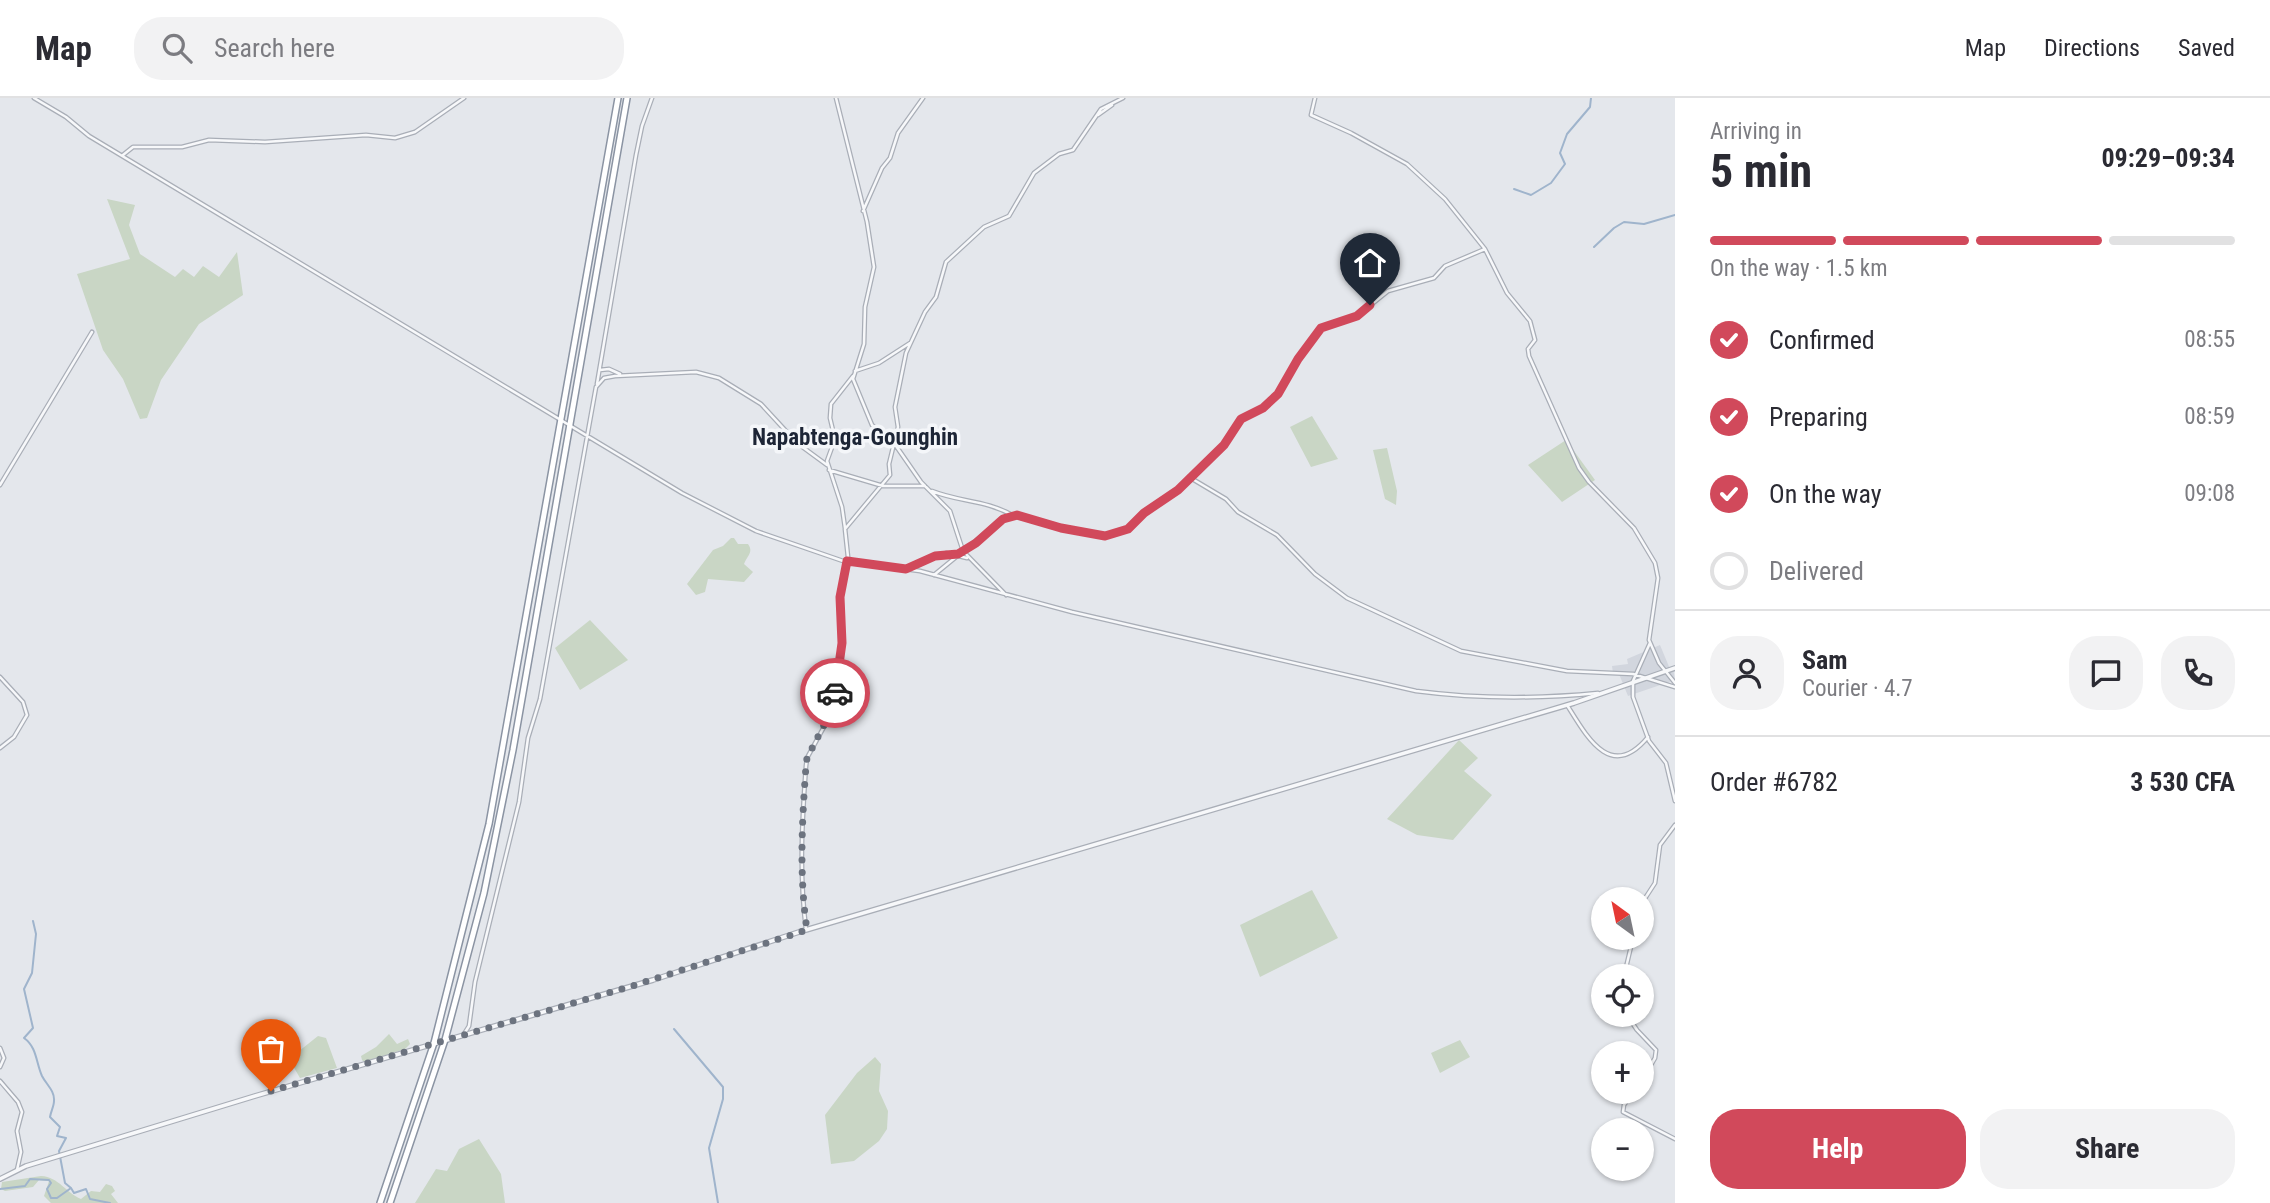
<!DOCTYPE html>
<html lang="en">
<head>
<meta charset="utf-8">
<style>
  :root { --surface:#fff; --page:#f2f2f3; --text:#2b2b33; --muted:#7c7c81; --line:#e1e1e2; --accent:#d1495b }
  body { margin:0; font-family:"Roboto Condensed",sans-serif; background:var(--page); color:var(--text); height:100vh; display:flex; flex-direction:column; font-size:26px; white-space:nowrap }
  * { box-sizing:border-box; margin:0 }
  p { font-size:23px; color:var(--muted) }
  .icon { flex:none; width:38px; height:38px; fill:none; stroke:currentColor; stroke-width:2; stroke-linecap:round; stroke-linejoin:round }
  .map { position:relative; flex:1; overflow:hidden }
  .details { display:flex; flex-direction:column; background:var(--surface); width:595px }
  .details>* { flex:none }
  .needle { width:46px; rotate:327deg }
  .controls { position:absolute; left:1591px; top:789px; display:grid; gap:14px }
  .controls a { display:grid; place-items:center; width:63px; height:63px; border-radius:50%; background:var(--surface); box-shadow:0 2px 5px #0004; font-size:35px }
  .pin { position:absolute; display:grid; place-items:center; width:60px; height:60px; color:#fff; margin:-72px -30px; border-radius:50% 50% 50% 0; rotate:-45deg; box-shadow:0 0 7px #0007 }
  .pin .icon { rotate:45deg }
  .courier { position:absolute; display:grid; place-items:center; width:70px; height:70px; margin:-35px; border:5px solid #d1495b; border-radius:50%; background:#fff; color:#222; box-shadow:0 2px 9px #0007 }
  .summary em { font-style:normal; font-weight:700 }
  .summary div { display:flex; flex-direction:column-reverse }
  .summary { display:flex; align-items:center; justify-content:space-between; height:119px; padding:0 35px }
  h1 { font-size:46px; font-weight:700; line-height:52px }
  .bar { display:grid; grid-template-columns:repeat(4,1fr); gap:10px 7px; align-content:center; height:84px; padding:0 35px }
  .bar i { height:9px; border-radius:5px; background:var(--line) }
  .bar .current { background:var(--accent) }
  .bar p { grid-column:span 4 }
  .line { display:flex; align-items:center; gap:18px; padding:0 35px; border-top:2px solid var(--line) }
  .line div { flex:1 }
  .round { display:grid; place-items:center; flex:none; width:74px; height:74px; border-radius:28px; background:var(--page) }
  ol { padding:0 35px; list-style:none }
  li { display:flex; align-items:center; gap:21px; height:77px }
  li p { margin-inline-start:auto }
  li .icon { padding:7px; border-radius:50%; background:var(--accent); color:#fff; stroke-width:4 }
  li:last-child { color:var(--muted) }
  li i { width:38px; height:38px; border:4px solid var(--line); border-radius:50% }
  .action { display:flex; gap:14px; margin-top:auto; padding:14px 35px }
  .action a { flex:1; height:80px; border-radius:28px; background:var(--accent); color:#fff; font-size:28px; font-weight:700; line-height:80px; text-align:center }
  .action a+a { background:var(--page); color:var(--text) }
  header { display:flex; align-items:center; gap:42px; box-sizing:border-box; height:98px; padding:0 35px; background:var(--surface); border-bottom:2px solid var(--line) }
  header strong { font-size:33px }
  nav { display:flex; gap:38px; margin-inline-start:auto; font-size:24px }
  .search { width:490px; height:63px; background:var(--page); display:flex; align-items:center; gap:18px; box-sizing:border-box; padding:0 24px; border-radius:28px; color:var(--muted); font-size:26px }
  main { display:flex; flex:1; min-height:0 }
  .map>svg:first-child { display:block }
  .built { fill:#d2d6de }
  .green { fill:#c9d6c5 }
  .lines { fill:none; stroke-linecap:round; stroke-linejoin:round }
  .stream { stroke:#9fb4cc; stroke-width:2 }
  .minor-casing { stroke:#a9aeb7; stroke-width:5 }
  .tertiary-casing { stroke:#a9aeb7; stroke-width:6 }
  .trunk-casing { stroke:#8b94a3; stroke-width:8 }
  .minor { stroke:#f7f8fa; stroke-width:2.5 }
  .tertiary { stroke:#f7f8fa; stroke-width:3.5 }
  .trunk { stroke:#fff; stroke-width:5 }
  .done { stroke:#6c737f; stroke-width:7; stroke-dasharray:0 12.6 }
  .route { stroke:#d1495b; stroke-width:9 }
  .labels { text-anchor:middle; stroke-width:7; stroke-linejoin:round; paint-order:stroke }
  .quarter-label { font-size:23px; font-weight:bold; fill:#1d2536; stroke:#f4f6f9 }
</style>
</head>
<body>
<header>
<strong>Map</strong>
<div class="search"><svg class="icon" aria-label="search" viewBox="0 0 24 24"><circle cx="10" cy="10" r="6"/><path d="M15 15l6 6"/></svg>Search here</div>
<nav><a>Map</a><a>Directions</a><a>Saved</a></nav>
</header>
<main>
<div class="map">
<svg width="1675" height="1105" viewBox="0 0 1675 1105">
  <rect width="100%" height="100%" fill="#e4e7ec"/>
  <path class="built" d="M 1660,547 L 1670,571 L 1673,570 L 1675,582 L 1628,598 L 1619,576 L 1613,575 L 1612,568 L 1628,566 L 1627,561 Z"/>
  <path class="green" d="M 107,101 L 135,107 L 129,127 L 140,156 L 175,179 L 183,171 L 194,179 L 203,168 L 219,179 L 237,154 L 243,197 L 199,226 L 161,282 L 147,320 L 140,321 L 123,281 L 103,252 L 77,176 L 130,161 Z
    M 1312,318 L 1338,361 L 1311,369 L 1290,329 Z
    M 1566,342 L 1595,382 L 1562,404 L 1528,367 Z
    M 1387,350 L 1397,393 L 1396,407 L 1385,401 L 1373,352 Z
    M 731,440 L 734,440 L 738,446 L 748,446 C 754,454 747,458 744,466 L 753,474 L 744,484 L 708,481 L 705,494 L 696,497 L 687,486 L 713,452 L 723,448 Z
    M 590,522 L 628,562 L 580,592 L 555,550 Z
    M 1459,642 L 1478,660 L 1464,673 L 1492,697 L 1453,742 L 1417,737 L 1387,721 Z
    M 1312,792 L 1338,840 L 1260,879 L 1240,827 Z
    M 389,936 L 397,946 L 408,941 L 410,946 L 405,951 L 364,964 L 362,962 L 361,958 L 376,949 Z
    M 318,938 L 326,940 L 337,970 L 300,980 L 289,961 Z
    M 1460,942 L 1470,959 L 1440,975 L 1431,955 Z
    M 875,959 L 881,966 L 879,993 L 888,1013 L 887,1031 L 879,1043 L 854,1063 L 831,1066 L 825,1017 L 857,975 Z
    M 479,1041 L 501,1076 L 505,1105 L 415,1105 L 436,1071 L 447,1073 L 459,1051 Z
    M 41,1078 C 59,1079 66,1095 81,1101 L 91,1093 L 100,1094 L 106,1086 L 112,1088 L 115,1093 L 111,1096 L 118,1105 L 51,1105 L 44,1098 L 49,1083 L 39,1082 L 33,1089 L 5,1093 L 1,1091 L 2,1084 Z"/>
  <g class="lines">
    <path class="stream" d="M 1514,91 L 1531,97 L 1551,85 L 1565,66 L 1560,55 L 1567,36 L 1590,9 L 1591,0
      M 1594,149 L 1614,130 L 1624,124 L 1644,126 L 1675,117
      M 33,823 L 36,836 L 32,875 L 24,891 L 33,930 L 24,940 C 37,949 36,965 42,978 C 46,986 55,993 54,1003 C 54,1008 51,1013 50,1019 L 60,1029 L 57,1038 L 66,1040 L 59,1053 L 65,1085 L 71,1090
      M 674,931 L 723,989 L 723,1001 L 709,1050 L 718,1105
      M 0,1091 L 25,1088 L 30,1081 L 49,1082 L 51,1085 L 47,1091 L 51,1100 L 57,1100 L 71,1090 L 74,1095 L 86,1091 L 90,1101 L 110,1105"/>
    <defs>
      <path id="minor" d="M 34,0 L 66,19 L 89,38 L 682,395 L 756,433 L 843,463 L 920,473 L 1072,514 L 1416,593 C 1478,601 1537,601 1598,595
        M 836,0 L 867,124 L 874,169 L 865,209 L 864,246 L 853,281 L 872,327 L 894,345 L 921,384 L 950,413 L 963,453 L 1006,497
        M 1315,0 L 1311,17 L 1351,35 L 1407,66 L 1445,101 L 1485,151 L 1507,195 L 1530,223 L 1535,242 L 1528,251 L 1529,258 L 1579,370 L 1589,384 L 1634,430 L 1655,465 L 1658,480 L 1649,542 L 1659,565 L 1675,585
        M 1098,17 L 1112,7
        M 123,57 L 133,49 L 182,49 L 209,42 L 265,44 L 366,37 L 395,40 L 415,34 L 464,0
        M 863,113 L 882,70 L 890,60 L 898,35 L 923,0
        M 600,272 L 609,271 L 620,276
        M 855,273 L 879,265 L 910,245
        M 597,286 L 636,57 L 642,28 L 652,0
        M 829,372 L 883,388 L 925,388
        M 1189,379 L 1226,401 L 1238,414 L 1277,437 L 1315,476 L 1347,500 L 1461,553 L 1567,573 L 1633,576 L 1675,589
        M 0,387 L 92,234
        M 932,393 C 959,404 986,402 1012,417
        M 845,430 L 842,409 L 827,363 L 835,341 L 830,320 L 831,306 L 853,278
        M 908,470 L 946,455 L 967,460
        M 934,477 L 1000,423 L 1013,418 L 1105,438 L 1127,431 L 1144,415 L 1178,392 L 1224,347 L 1240,321 L 1263,310 L 1278,296 L 1298,261 L 1321,230 L 1357,218 L 1388,193 L 1434,180 L 1445,168 L 1485,151
        M 1650,545 L 1633,583 L 1633,599 L 1649,643 L 1666,665 L 1675,703
        M 0,579 L 23,604 L 27,617 L 14,639 L 0,650
        M 1567,607 C 1587,639 1611,684 1648,639
        M 1642,805 L 1655,785 L 1660,747 L 1675,727
        M 806,831 C 799,776 802,723 806,668 L 807,660 L 825,627 L 836,592 L 842,545 L 840,499 L 848,459 L 845,431 L 890,377 L 889,366 L 898,329 L 895,309 L 906,255 L 925,214 L 936,199 L 946,164 L 984,129 L 1009,118 L 1034,75 L 1059,56 L 1073,52 L 1101,11 L 1123,0
        M 1624,878 L 1633,840
        M 1627,917 L 1637,932 L 1656,952 L 1655,960 L 1642,982
        M 464,936 L 469,928 L 475,884 L 519,704 L 528,640 L 540,601 L 596,289 L 604,280 L 615,278 L 696,274 L 719,280 L 761,306 L 797,345 L 827,367
        M 0,950 L 4,960 L 0,969
        M 0,983 L 18,1004 L 22,1014 L 17,1033 L 21,1054 L 17,1072
        M 1633,994 L 1624,1007 L 1623,1014 L 1675,1041"/>
      <path id="tertiary" d="M 0,1081 L 26,1068 L 255,998 L 653,882 L 799,834 L 1574,605 L 1675,570"/>
      <path id="trunk" d="M 380,1105 L 434,945 L 489,726 L 618,0
        M 390,1105 L 445,942 L 484,795 L 513,652 L 627,0"/>
    </defs>
    <use href="#minor" class="minor-casing"/>
    <use href="#tertiary" class="tertiary-casing"/>
    <use href="#trunk" class="trunk-casing"/>
    <use href="#minor" class="minor"/>
    <use href="#tertiary" class="tertiary"/>
    <use href="#trunk" class="trunk"/>
  </g>
  <g class="lines">
    <path class="done" d="M 271,993 L 629,889 L 807,832 C 799,777 802,723 806,668 L 807,660 L 824,627 L 835,595"/>
    <path class="route" d="M 835,595 L 842,545 L 840,499 L 847,463 L 906,471 L 935,458 L 958,456 L 976,445 L 1003,421 L 1017,417 L 1061,430 L 1105,438 L 1128,431 L 1144,415 L 1178,392 L 1224,347 L 1241,321 L 1263,310 L 1278,296 L 1298,261 L 1321,230 L 1357,218 L 1370,207"/>
  </g>
  <g class="labels">
    <g class="quarter-label">
      <text x="855" y="347">Napabtenga-Gounghin</text>
    </g>
  </g>
</svg>
<div class="controls">
<a><svg class="needle" viewBox="-14 -14 28 28"><path d="M0-13l5 13h-10z" fill="#e53935"/><path d="M0 13l5-13h-10z" fill="#7c7c81"/></svg></a>
<a><svg class="icon" aria-label="locate" viewBox="0 0 24 24"><circle cx="12" cy="12" r="6"/><path d="M12 2v4M12 18v4M2 12h4M18 12h4"/></svg></a>
<a>+</a>
<a>−</a>
</div>
<div class="pin" style="left:271px;top:993px;background:#ea580c"><svg class="icon" aria-label="bag" viewBox="0 0 24 24"><path d="M5 8h14l-1 12H6zM9 8a3 3 0 0 1 6 0"/></svg></div>
<div class="pin" style="left:1370px;top:207px;background:#1f2937"><svg class="icon" aria-label="home" viewBox="0 0 24 24"><path d="M3 11l9-7 9 7M6 9v11h12V9"/></svg></div>
<div class="courier" style="left:835px;top:595px"><svg class="icon" aria-label="car" viewBox="0 0 24 24"><path d="M5 17H2v-5l4-1 3-4h7l3 4 3 1v5h-3M9 17h6M6 11h13"/><circle cx="7" cy="17" r="2"/><circle cx="17" cy="17" r="2"/></svg></div>
</div>
<section class="details">
<div class="summary"><div><h1>5 min</h1><p>Arriving in</p></div><em>09:29–09:34</em></div>
<div class="bar"><i class="current"></i><i class="current"></i><i class="current"></i><i></i><p>On the way · 1.5 km</p></div>
<ol>
<li><svg class="icon" aria-label="check" viewBox="0 0 24 24"><path d="M5 12l5 5 9-10"/></svg>Confirmed<p>08:55</p></li>
<li><svg class="icon" aria-label="check" viewBox="0 0 24 24"><path d="M5 12l5 5 9-10"/></svg>Preparing<p>08:59</p></li>
<li><svg class="icon" aria-label="check" viewBox="0 0 24 24"><path d="M5 12l5 5 9-10"/></svg>On the way<p>09:08</p></li>
<li><i></i>Delivered</li>
</ol>
<div class="line" style="height:126px"><a class="round"><svg class="icon" aria-label="person" viewBox="0 0 24 24"><circle cx="12" cy="8" r="4"/><path d="M4 21q1-7 8-7t8 7"/></svg></a><div><b>Sam</b><p>Courier · 4.7</p></div><a class="round"><svg class="icon" aria-label="chat" viewBox="0 0 24 24"><path d="M4 5h16v11H9l-5 4z"/></svg></a><a class="round"><svg class="icon" aria-label="phone" viewBox="0 0 24 24"><path d="M5 4h4l2 5-3 2q2 4 5 5l2-3 5 2v4C11 20 4 13 5 4z"/></svg></a></div>
<div class="line" style="height:91px"><div>Order #6782</div><b>3 530 CFA</b></div>
<div class="action"><a>Help</a><a>Share</a></div>
</section>
</main>
</body>
</html>
